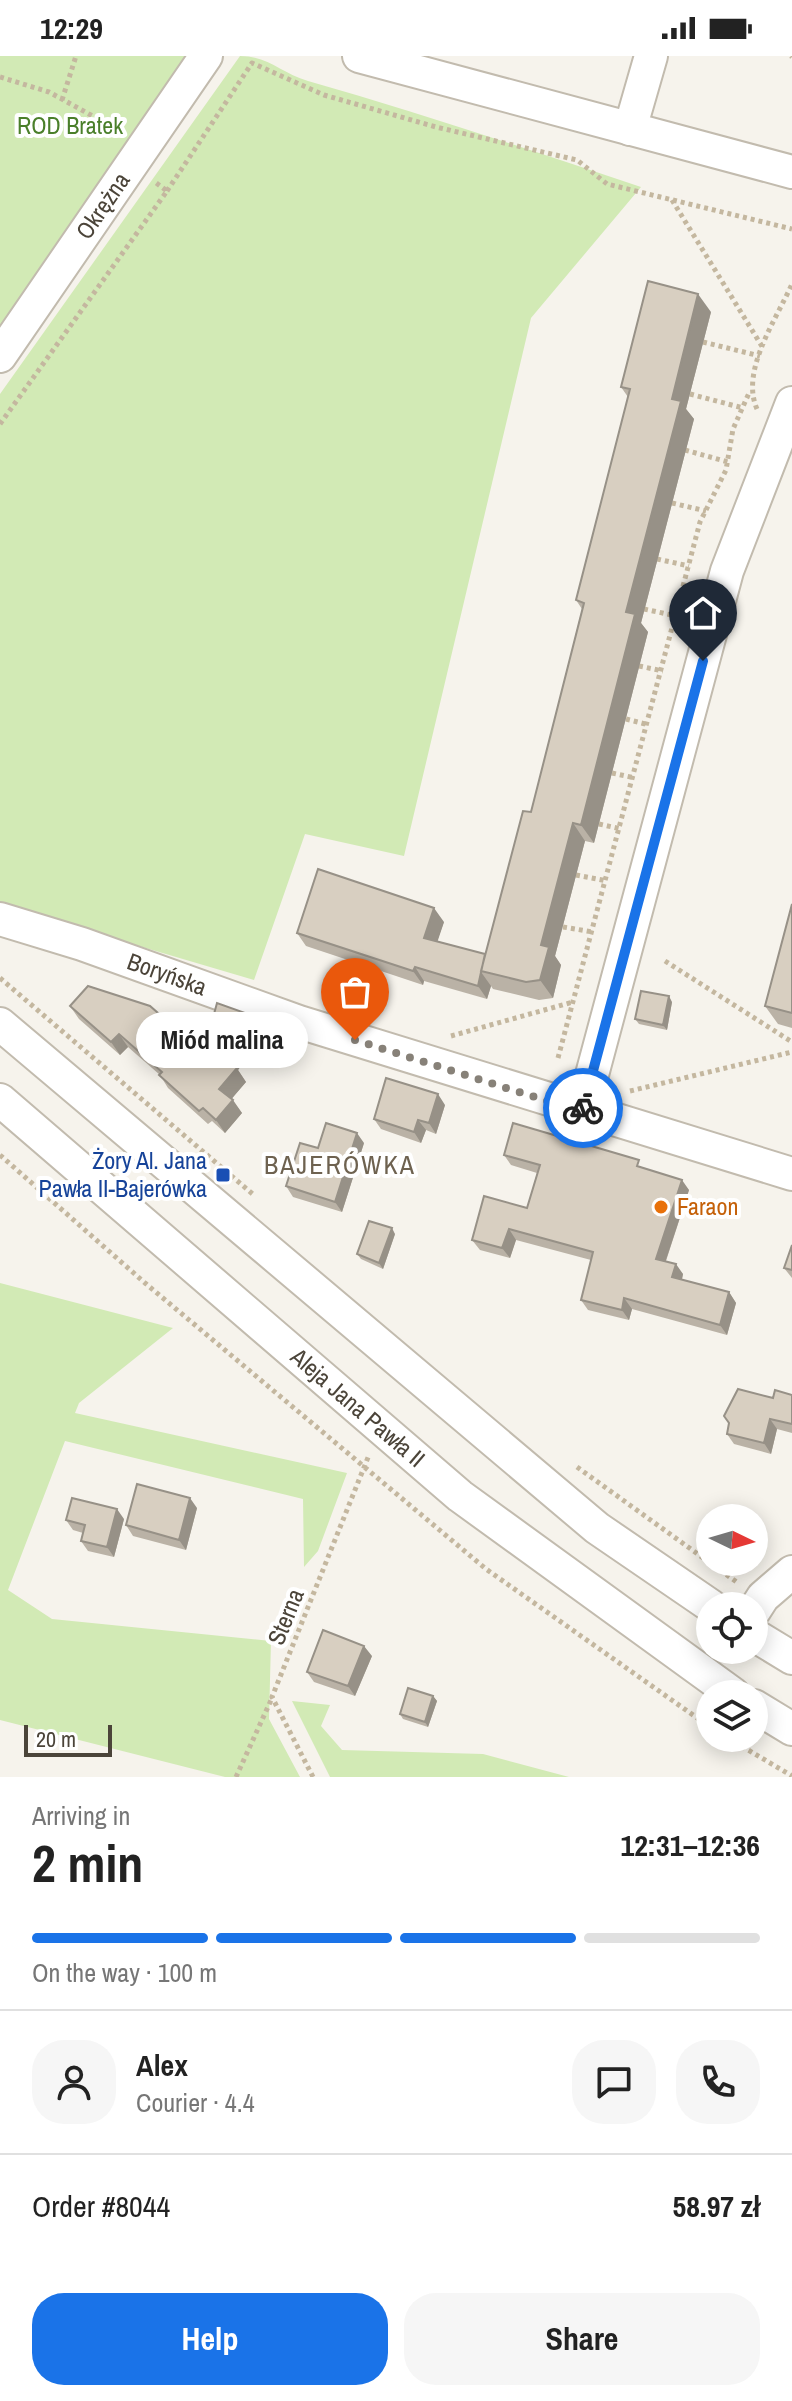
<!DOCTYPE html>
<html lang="en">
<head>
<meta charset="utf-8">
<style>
  :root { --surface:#fff; --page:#f6f6f6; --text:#222; --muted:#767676; --line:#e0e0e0; --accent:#1a73e8 }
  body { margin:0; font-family:"Archivo Narrow",sans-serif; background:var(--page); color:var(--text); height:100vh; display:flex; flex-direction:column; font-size:30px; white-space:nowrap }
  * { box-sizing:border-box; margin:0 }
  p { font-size:26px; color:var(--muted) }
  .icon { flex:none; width:44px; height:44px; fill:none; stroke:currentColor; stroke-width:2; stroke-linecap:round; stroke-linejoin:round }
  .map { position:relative; height:1721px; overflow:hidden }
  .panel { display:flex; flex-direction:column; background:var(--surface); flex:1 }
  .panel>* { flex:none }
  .needle { width:52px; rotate:95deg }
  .fabs { position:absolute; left:696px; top:1448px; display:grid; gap:16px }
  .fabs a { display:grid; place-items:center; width:72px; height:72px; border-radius:50%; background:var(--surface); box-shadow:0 4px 20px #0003; font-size:40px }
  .scale { position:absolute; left:24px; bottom:20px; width:88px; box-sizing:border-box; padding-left:8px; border:4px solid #4b4439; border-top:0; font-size:22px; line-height:28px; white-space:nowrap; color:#4b4439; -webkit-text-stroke:6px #fff; paint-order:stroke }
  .pin { position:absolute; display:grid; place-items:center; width:68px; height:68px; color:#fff; margin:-82px -34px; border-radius:50% 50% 50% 0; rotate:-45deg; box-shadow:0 0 8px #0007 }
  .pin .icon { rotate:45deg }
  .courier { position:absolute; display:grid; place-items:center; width:80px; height:80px; margin:-40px; border:6px solid #1a73e8; border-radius:50%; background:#fff; color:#222; box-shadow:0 2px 10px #0007 }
  .bubble { position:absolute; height:56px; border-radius:28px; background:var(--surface); box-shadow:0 4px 20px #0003; font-size:26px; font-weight:700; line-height:56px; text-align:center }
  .headline em { font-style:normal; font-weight:700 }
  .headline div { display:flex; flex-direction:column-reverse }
  .headline { display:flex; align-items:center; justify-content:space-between; height:136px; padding:0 32px }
  h1 { font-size:52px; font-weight:700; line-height:60px }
  .bar { display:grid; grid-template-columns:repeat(4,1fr); gap:12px 8px; align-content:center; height:96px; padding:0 32px }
  .bar i { height:10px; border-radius:6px; background:var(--line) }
  .bar .active { background:var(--accent) }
  .bar p { grid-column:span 4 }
  .line { display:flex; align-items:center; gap:20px; padding:0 32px; border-top:2px solid var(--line) }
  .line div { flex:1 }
  .round { display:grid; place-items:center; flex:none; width:84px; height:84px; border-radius:32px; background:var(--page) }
  .primary-button { display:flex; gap:16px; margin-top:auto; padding:16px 32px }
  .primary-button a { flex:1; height:92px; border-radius:32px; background:var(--accent); color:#fff; font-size:32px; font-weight:700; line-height:92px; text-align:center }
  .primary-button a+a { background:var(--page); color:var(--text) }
  .status { display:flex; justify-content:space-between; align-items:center; height:56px; padding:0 40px; background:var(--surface); direction:ltr }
  .status svg { height:22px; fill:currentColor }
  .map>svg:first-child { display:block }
  .green { fill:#d2eab5 }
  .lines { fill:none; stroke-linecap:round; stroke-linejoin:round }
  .minor-casing { stroke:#c2bbae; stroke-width:36 }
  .path { stroke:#c4b79f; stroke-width:5; stroke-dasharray:4 4; stroke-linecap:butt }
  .minor { stroke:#fff; stroke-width:32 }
  .wall { fill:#bab2a6 }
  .shaded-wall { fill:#979187 }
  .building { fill:#d8cfc1; stroke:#979187; stroke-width:2 }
  .done { stroke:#878178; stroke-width:8; stroke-dasharray:0 14.4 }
  .route { stroke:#1a73e8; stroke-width:10 }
  .transit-dot { fill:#1a4fb4; stroke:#fff; stroke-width:3 }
  .food-dot { fill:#e8710a; stroke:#fff; stroke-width:3 }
  .labels { text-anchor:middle; stroke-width:8; stroke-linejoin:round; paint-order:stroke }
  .park-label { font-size:24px; fill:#4a7f2a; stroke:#fff }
  .street-label { font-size:24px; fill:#4b4439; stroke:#fff }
  .transit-label { font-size:24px; fill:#164399; stroke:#fff; text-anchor:end }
  .food-label { font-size:24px; fill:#c56008; stroke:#fff; text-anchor:start }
  .neighbourhood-label { font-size:26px; letter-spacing:2px; fill:#6e6250; stroke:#fff }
</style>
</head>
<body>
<div class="status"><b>12:29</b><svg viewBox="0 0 49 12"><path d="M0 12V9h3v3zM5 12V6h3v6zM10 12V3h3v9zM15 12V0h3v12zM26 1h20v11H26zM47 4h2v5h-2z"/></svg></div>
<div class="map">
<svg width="792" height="1721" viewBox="0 0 792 1721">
  <rect width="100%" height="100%" fill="#f6f3ec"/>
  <path class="green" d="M 0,0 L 206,0 L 0,300 Z
    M 240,0 C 268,0 281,17 308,25 C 420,57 531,94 641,131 L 531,262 L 404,800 L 305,778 L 254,924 L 0,849 L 0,338 Z
    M 0,1227 L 173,1272 L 79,1347 L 75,1357 L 347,1417 L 318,1495 L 304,1511 L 303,1443 L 65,1385 L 8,1534 L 52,1563 L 271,1585 L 269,1663 L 300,1721 L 225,1721 L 0,1664 Z
    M 292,1645 L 330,1649 L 321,1670 L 342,1694 L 483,1698 L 569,1721 L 330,1721 Z"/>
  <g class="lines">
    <defs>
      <g id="minor">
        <path d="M 359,0 L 792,116"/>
        <path d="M 630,73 L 651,0"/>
        <path id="s1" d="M 0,300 L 206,0"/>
        <path id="s2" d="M 0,863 L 82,888 L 299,966 L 792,1118"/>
        <path d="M 0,968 L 597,1472 L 711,1550"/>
        <path id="s3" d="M 0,1044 L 460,1440 L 733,1638"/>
        <path d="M 582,1056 L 727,515 L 792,347"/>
        <path d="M 754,1555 L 763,1541 L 792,1516"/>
        <path d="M 754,1579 L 792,1602"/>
        <path d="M 754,1650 L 792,1673"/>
      </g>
    </defs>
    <use href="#minor" class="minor-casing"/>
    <path class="path" d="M 791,0 L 792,1
      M 0,21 L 49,36 L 118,74
      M 62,44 L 76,0
      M 167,135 L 252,7 L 324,39 L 436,71 L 577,104 L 607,128 L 792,173
      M 672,144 L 763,292
      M 703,286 L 760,300
      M 690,338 L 743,352
      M 757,353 C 740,315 776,264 792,228
      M 0,368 L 167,135 L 155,126
      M 685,394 L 728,406
      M 672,447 L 706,455
      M 657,503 L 689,510
      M 644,553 L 676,560
      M 639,610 L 663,615
      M 626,663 L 649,669
      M 612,717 L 635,722
      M 599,768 L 621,773
      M 576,819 L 607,825
      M 563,871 L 593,876
      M 665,905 L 792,986
      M 0,922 L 255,1140
      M 451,980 L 573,946
      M 558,1002 L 700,466 L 726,414 L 733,373 L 749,337
      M 630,1035 L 792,996
      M 0,1099 L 145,1227 L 486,1513 L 710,1671
      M 577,1411 L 738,1527
      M 728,1682 L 792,1720
      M 236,1721 L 272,1642
      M 313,1721 L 272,1641 L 369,1399"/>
    <use href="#minor" class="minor"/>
  </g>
  <path class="wall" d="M 711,256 L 686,353 L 694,363 L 641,567 L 648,576 L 594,787 L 585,785 L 555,900 L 561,909 L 553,942 L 539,944 L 493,933 L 491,930 L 487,943 L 424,925 L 423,929 L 306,890 L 297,877 L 444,866 L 437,885 L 485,898 L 531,756 L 582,553 L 576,544 L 628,341 L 621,331 Z
    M 792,848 L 792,972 L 778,968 L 765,950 Z
    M 672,946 L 667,974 L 639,968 L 635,963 Z
    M 70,950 L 190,985 L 257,971 L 249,999 L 238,1014 L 246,1026 L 231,1043 L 242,1057 L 225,1077 L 212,1065 L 208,1068 L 168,1032 L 160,1019 L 128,991 L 120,999 L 79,963 Z
    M 445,1049 L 436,1078 L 426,1074 L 421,1087 L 381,1073 L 374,1063 Z
    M 364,1087 L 342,1156 L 293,1141 L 286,1130 Z
    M 504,1099 L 645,1112 L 689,1134 L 666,1205 L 683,1218 L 682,1224 L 729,1236 L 736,1247 L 727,1279 L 632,1253 L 629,1264 L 588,1254 L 581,1244 L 591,1204 L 516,1184 L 510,1202 L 480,1194 L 472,1184 L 527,1152 L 537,1117 L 511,1109 Z
    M 395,1178 L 383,1213 L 361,1203 L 357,1198 Z
    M 792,1189 L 792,1222 L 784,1212 Z
    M 792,1339 L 792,1377 L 777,1373 L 771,1398 L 734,1388 L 727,1378 L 773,1342 Z
    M 197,1452 L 186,1494 L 133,1480 L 126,1469 Z
    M 124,1463 L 114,1501 L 88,1495 L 81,1485 L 83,1477 L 73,1474 L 66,1464 Z
    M 372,1600 L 355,1640 L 314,1626 L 307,1616 Z
    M 433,1640 L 437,1645 L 428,1671 L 403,1663 L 400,1658 Z"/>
  <path class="shaded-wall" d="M 698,238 L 711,256 L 686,353 L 694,363 L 641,567 L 648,576 L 594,787 L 581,769 L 672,343 Z
    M 573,767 L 585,785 L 555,900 L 561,909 L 553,942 L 540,924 L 541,889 Z
    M 434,852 L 444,866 L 434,896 L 424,882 Z
    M 415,911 L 424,925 L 423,929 L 413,915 Z
    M 481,916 L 491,930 L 487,943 L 478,930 Z
    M 669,940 L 672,946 L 667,974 L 663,969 Z
    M 248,958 L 257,971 L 249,999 L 238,1014 L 246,1026 L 229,1046 L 219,1033 L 227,1004 Z
    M 119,978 L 128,991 L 120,999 L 111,986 Z
    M 438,1038 L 445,1049 L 436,1078 L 429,1067 Z
    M 233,1044 L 242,1057 L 225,1077 L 216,1064 Z
    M 418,1064 L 426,1074 L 421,1087 L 414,1076 Z
    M 357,1077 L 364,1087 L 342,1156 L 335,1146 Z
    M 682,1124 L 689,1134 L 663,1213 L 656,1203 Z
    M 392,1172 L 395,1178 L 383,1213 L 379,1207 Z
    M 509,1173 L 516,1184 L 510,1202 L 502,1192 Z
    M 676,1208 L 683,1218 L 680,1231 L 672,1221 Z
    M 729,1236 L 736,1247 L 727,1279 L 720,1269 Z
    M 624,1242 L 632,1253 L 629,1264 L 622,1254 Z
    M 770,1363 L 777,1373 L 771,1398 L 764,1387 Z
    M 190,1442 L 197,1452 L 186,1494 L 179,1484 Z
    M 117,1453 L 124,1463 L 114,1501 L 107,1491 Z
    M 364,1590 L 372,1600 L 355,1640 L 348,1630 Z
    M 433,1640 L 437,1645 L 428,1671 L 425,1666 Z"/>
  <path class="building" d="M 648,225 L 698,238 L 672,343 L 681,345 L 626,556 L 635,558 L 581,769 L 573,767 L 541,889 L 549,891 L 540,924 L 526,926 L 481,915 L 523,755 L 531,756 L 584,547 L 576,544 L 630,333 L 621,331 Z
    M 318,813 L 434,852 L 424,882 L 485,898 L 478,930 L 415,911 L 413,915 L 297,877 Z
    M 792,848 L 792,957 L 765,950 Z
    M 88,930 L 150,950 L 190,985 L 214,958 L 217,947 L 248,958 L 239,986 L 227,1004 L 237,1012 L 219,1033 L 233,1044 L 216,1064 L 203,1052 L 199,1055 L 159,1019 L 162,1016 L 119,978 L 111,986 L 70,950 Z
    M 641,935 L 669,940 L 663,969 L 635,963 Z
    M 386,1022 L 438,1038 L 429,1067 L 418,1064 L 414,1076 L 374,1063 Z
    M 326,1067 L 357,1077 L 335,1146 L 286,1130 L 300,1087 L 318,1092 Z
    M 513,1067 L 639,1104 L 637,1110 L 682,1124 L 656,1203 L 676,1208 L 672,1221 L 729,1236 L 720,1269 L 624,1242 L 622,1254 L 581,1244 L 593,1196 L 509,1173 L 502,1192 L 472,1184 L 484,1140 L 527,1152 L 540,1109 L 504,1099 Z
    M 369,1165 L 392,1172 L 379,1207 L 357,1198 Z
    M 792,1189 L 792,1214 L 784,1212 Z
    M 738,1333 L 773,1342 L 775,1334 L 792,1339 L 792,1368 L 770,1363 L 764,1387 L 727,1378 L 729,1367 L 724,1360 Z
    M 137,1428 L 190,1442 L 179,1484 L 126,1469 Z
    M 72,1442 L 117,1453 L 107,1491 L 81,1485 L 85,1469 L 66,1464 Z
    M 323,1574 L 364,1590 L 348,1630 L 307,1616 Z
    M 408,1632 L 433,1640 L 425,1666 L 400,1658 Z"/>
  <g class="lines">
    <path class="done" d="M 355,984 L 582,1056 L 583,1052"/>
    <path class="route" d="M 583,1052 L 703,605"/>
  </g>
  <rect class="transit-dot" x="215" y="1111" width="16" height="16" rx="4"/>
  <circle class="food-dot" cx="661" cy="1151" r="8"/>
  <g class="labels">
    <g class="park-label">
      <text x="70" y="78">ROD Bratek</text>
    </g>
    <g class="street-label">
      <text dy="8" stroke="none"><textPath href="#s1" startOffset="182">Okrężna</textPath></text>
      <text dy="8" stroke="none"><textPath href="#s2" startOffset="176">Boryńska</textPath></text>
      <text dy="8" stroke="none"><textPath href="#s3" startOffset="472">Aleja Jana Pawła II</textPath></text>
      <text transform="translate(286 1561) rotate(-68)" y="8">Sterna</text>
    </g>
    <g class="transit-label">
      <text x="207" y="1113">Żory Al. Jana<tspan x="207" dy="28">Pawła II-Bajerówka</tspan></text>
    </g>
    <g class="food-label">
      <text x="677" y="1159">Faraon</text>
    </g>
    <g class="neighbourhood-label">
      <text x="340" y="1118">BAJERÓWKA</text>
    </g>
  </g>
</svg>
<div class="fabs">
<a><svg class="needle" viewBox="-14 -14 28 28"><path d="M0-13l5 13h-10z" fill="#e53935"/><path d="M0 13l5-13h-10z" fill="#767676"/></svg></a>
<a><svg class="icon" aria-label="locate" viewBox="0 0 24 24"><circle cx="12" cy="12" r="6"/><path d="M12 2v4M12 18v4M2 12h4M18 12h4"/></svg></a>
<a><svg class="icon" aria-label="layers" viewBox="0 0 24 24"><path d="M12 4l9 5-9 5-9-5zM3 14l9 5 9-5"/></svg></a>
</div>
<div class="scale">20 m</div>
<div class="pin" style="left:355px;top:984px;background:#ea580c"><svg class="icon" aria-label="bag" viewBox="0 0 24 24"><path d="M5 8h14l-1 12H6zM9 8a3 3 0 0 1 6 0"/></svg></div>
<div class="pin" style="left:703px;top:605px;background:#1f2937"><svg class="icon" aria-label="home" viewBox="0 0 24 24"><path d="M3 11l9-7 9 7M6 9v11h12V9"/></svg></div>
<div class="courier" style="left:583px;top:1052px"><svg class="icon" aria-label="bike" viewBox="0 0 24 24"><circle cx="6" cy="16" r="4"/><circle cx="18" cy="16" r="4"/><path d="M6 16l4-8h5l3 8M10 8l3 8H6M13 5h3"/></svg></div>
<div class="bubble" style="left:136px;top:956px;width:172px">Miód malina</div>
</div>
<section class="panel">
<div class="headline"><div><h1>2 min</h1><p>Arriving in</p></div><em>12:31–12:36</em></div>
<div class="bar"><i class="active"></i><i class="active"></i><i class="active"></i><i></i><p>On the way · 100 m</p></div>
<div class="line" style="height:144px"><a class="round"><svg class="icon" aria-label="person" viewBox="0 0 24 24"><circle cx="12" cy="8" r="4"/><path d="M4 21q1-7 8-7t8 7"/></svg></a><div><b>Alex</b><p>Courier · 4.4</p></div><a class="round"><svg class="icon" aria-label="chat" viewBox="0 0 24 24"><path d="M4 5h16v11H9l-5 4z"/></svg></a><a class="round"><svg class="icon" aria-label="phone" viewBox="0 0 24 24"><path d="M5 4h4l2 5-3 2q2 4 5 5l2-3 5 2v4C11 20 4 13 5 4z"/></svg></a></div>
<div class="line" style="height:104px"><div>Order #8044</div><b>58.97 zł</b></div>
<div class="primary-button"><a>Help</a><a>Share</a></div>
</section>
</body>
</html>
